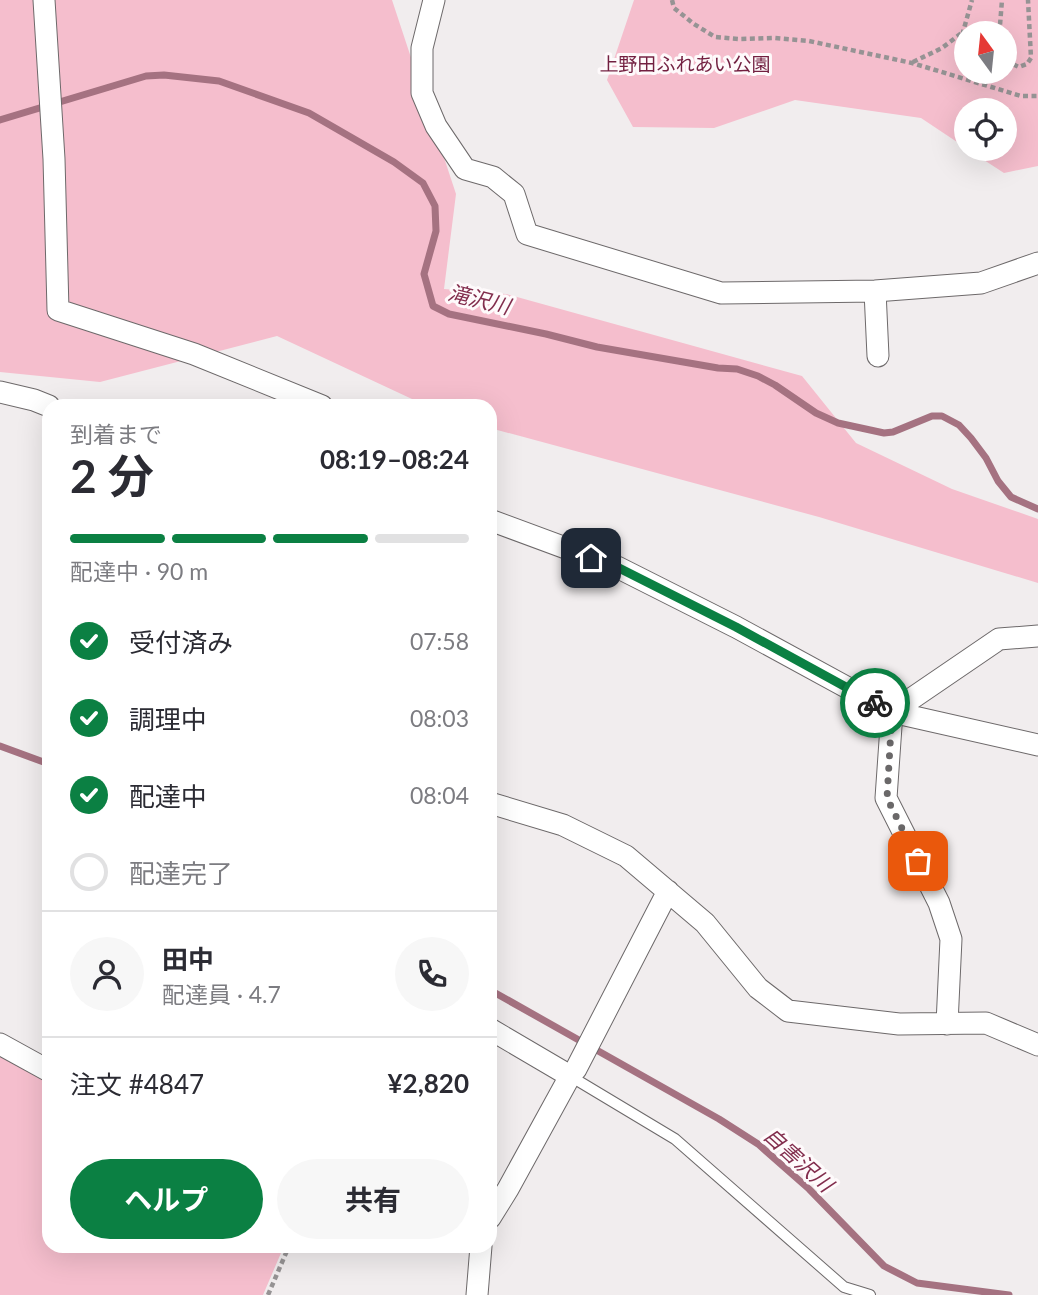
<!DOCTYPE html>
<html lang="ja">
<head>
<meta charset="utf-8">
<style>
  :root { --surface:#fff; --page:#f7f7f7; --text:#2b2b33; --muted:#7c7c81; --line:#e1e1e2; --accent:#0b8043 }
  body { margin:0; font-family:Lato,"Noto Sans JP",sans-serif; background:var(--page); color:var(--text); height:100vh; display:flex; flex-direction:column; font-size:26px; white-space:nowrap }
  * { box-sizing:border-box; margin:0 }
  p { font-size:23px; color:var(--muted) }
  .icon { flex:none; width:38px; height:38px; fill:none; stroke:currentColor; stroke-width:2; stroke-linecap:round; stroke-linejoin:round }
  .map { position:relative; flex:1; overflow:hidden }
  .drawer { position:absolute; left:42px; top:399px; width:455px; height:854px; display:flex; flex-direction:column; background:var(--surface); border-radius:21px; box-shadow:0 7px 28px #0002 }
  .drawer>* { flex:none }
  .needle { width:46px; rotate:345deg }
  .controls { position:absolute; left:954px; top:21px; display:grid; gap:14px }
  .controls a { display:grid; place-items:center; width:63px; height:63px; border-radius:50%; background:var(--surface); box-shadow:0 7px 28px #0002; font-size:35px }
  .pin { position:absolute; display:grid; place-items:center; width:60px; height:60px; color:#fff; margin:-30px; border-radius:14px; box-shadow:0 4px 10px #0006 }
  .courier { position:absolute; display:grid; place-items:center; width:70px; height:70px; margin:-35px; border:5px solid #0b8043; border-radius:50%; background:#fff; color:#222; box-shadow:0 2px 9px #0007 }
  .summary em { font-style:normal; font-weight:700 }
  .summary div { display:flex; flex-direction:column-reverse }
  .summary { display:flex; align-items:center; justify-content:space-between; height:119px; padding:0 28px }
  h1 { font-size:46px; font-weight:700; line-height:52px }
  .bar { display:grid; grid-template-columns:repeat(4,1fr); gap:10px 7px; align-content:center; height:84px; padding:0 28px }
  .bar i { height:9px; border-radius:5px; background:var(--line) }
  .bar .selected { background:var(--accent) }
  .bar p { grid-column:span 4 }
  .line { display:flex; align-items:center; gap:18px; padding:0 28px; border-top:2px solid var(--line) }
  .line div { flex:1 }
  .round { display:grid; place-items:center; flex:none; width:74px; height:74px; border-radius:37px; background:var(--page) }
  ol { padding:0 28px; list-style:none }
  li { display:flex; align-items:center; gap:21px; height:77px }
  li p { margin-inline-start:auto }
  li .icon { padding:7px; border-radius:50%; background:var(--accent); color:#fff; stroke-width:4 }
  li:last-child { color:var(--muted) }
  li i { width:38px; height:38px; border:4px solid var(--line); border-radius:50% }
  .cta { display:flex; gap:14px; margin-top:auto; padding:14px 28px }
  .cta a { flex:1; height:80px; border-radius:42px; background:var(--accent); color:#fff; font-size:28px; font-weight:700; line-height:80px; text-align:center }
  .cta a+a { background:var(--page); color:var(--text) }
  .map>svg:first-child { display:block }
  .green { fill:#f5becd; fill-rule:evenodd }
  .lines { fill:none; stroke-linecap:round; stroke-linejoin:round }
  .stream { stroke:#a57281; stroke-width:7 }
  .lane-casing { stroke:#6d696a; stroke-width:12 }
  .street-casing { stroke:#6d696a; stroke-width:23 }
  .path { stroke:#969394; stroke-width:4.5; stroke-dasharray:5 3.5; stroke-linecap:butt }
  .lane { stroke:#fff; stroke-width:10 }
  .street { stroke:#fff; stroke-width:21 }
  .done { stroke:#6a6869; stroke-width:7; stroke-dasharray:0 12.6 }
  .route { stroke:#0b8043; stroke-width:9 }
  .labels { text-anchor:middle; stroke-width:6; stroke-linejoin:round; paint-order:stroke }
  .park-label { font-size:19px; fill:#721f40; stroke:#fefafb }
  .water-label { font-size:21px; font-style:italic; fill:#822d4d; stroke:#fefafb }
</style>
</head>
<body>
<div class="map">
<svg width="1038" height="1295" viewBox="0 0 1038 1295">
  <rect width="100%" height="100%" fill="#f1edee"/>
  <path class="green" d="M 0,0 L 392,0 L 456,194 L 444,289 L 506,294 L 802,376 L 856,443 L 952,489 L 1038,519 L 1038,583 L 819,517 L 490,428 L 490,406 L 427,406 L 277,336 L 100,382 L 0,372 Z
    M 634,0 L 1038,0 L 1038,166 L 1004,173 L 967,149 L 1004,149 L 1004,110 L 966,110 L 966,148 L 921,118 L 795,100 L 714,128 L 633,127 L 607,80 ZM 1004,33 L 1004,72 L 966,72 L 966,33 Z
    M 0,1053 L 49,1081 L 49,1246 L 284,1246 L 263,1295 L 0,1295 Z"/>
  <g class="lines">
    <path class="stream" d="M 0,120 L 146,76 L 164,75 L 219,81 L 309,113 L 394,162 L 423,183 L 435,206 L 436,231 L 424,274 L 433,306 L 449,314 L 546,334 L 597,347 L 718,368 L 737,369 L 758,376 L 775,385 L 816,413 L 838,423 L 884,433 L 893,432 L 932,416 L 942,416 L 959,425 L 971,438 L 986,458 L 998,481 L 1011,497 L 1038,509
      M 0,746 L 49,764
      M 490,990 L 719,1119 L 758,1144 L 809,1189 L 884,1266 L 917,1283 L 1009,1295"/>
    <defs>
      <path id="lane" d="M 570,1076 L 675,1139 L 844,1287 L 870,1295"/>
      <path id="street" d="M 44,0 L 54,159 L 58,310 L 194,354 L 322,406
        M 434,0 L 422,48 L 422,93 L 436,126 L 465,169 L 493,177 L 514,194 L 527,234 L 721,293 L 875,291 L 981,283 L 1038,263
        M 875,291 L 878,356
        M 0,392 L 34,400 L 49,406
        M 490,520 L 617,567 L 736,627 L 892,712 L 1038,745
        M 892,712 L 886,798 L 939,903 L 951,939 L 947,1024
        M 892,712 L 999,639 L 1038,636
        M 490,803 L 563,825 L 626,856 L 705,923 L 758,988 L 788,1011 L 899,1024 L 986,1023 L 1038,1045
        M 490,1029 L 570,1076
        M 0,1044 L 49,1071
        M 490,1218 L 508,1189 L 570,1076 L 576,1069 L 668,891
        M 477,1295 L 481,1246"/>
    </defs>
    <use href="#lane" class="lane-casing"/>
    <use href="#street" class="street-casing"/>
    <path class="path" d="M 672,0 L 674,8 L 694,24 L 715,37 L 738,39 L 774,38 L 809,41 L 912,63 L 1021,96 L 1038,96
      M 1001,33 L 1000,25 L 1002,0
      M 966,43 L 963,32 L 972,0
      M 1004,51 L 1010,63 L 1019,67 L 1027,64 L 1031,58 L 1028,0
      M 913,62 L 942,48 L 963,32
      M 977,72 L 984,83
      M 268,1295 L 289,1246"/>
    <use href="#lane" class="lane"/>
    <use href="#street" class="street"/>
  </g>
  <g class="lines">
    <path class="done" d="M 875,703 L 892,712 L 887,798 L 918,861"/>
    <path class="route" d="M 591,558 L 617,567 L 736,627 L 875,703"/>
  </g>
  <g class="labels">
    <g class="park-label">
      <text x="685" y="71">上野田ふれあい公園</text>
    </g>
    <g class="water-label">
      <text transform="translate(479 300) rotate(14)" y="7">滝沢川</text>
      <text transform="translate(798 1160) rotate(42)" y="7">自害沢川</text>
    </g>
  </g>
</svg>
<div class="controls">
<a><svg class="needle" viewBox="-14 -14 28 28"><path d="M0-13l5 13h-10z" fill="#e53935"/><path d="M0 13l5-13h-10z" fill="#7c7c81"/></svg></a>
<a><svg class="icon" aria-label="locate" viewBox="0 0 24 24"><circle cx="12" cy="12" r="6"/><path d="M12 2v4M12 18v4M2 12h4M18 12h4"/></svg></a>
</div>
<div class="pin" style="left:918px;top:861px;background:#ea580c"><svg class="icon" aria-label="bag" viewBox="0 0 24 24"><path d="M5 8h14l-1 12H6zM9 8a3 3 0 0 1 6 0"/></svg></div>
<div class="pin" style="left:591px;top:558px;background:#1f2937"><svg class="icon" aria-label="home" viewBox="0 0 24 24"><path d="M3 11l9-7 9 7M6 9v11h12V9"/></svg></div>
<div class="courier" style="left:875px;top:703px"><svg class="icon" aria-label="bike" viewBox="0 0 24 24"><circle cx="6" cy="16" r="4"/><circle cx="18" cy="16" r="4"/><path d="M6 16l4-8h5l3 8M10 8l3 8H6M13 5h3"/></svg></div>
<section class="drawer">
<div class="summary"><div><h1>2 分</h1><p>到着まで</p></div><em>08:19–08:24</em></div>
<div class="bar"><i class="selected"></i><i class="selected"></i><i class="selected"></i><i></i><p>配達中 · 90 m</p></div>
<ol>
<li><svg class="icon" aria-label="check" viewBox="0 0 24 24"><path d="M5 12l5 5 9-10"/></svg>受付済み<p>07:58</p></li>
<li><svg class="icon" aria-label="check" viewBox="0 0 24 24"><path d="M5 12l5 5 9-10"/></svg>調理中<p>08:03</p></li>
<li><svg class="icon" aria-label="check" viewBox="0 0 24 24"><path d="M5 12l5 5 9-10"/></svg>配達中<p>08:04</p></li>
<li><i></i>配達完了</li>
</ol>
<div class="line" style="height:126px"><a class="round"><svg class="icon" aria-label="person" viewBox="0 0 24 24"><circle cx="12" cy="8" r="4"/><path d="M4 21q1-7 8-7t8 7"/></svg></a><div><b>田中</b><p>配達員 · 4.7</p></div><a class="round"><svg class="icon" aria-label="phone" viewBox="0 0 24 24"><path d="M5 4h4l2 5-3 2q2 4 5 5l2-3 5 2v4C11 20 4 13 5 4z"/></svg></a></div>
<div class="line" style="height:91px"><div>注文 #4847</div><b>¥2,820</b></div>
<div class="cta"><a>ヘルプ</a><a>共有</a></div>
</section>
</div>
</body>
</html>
